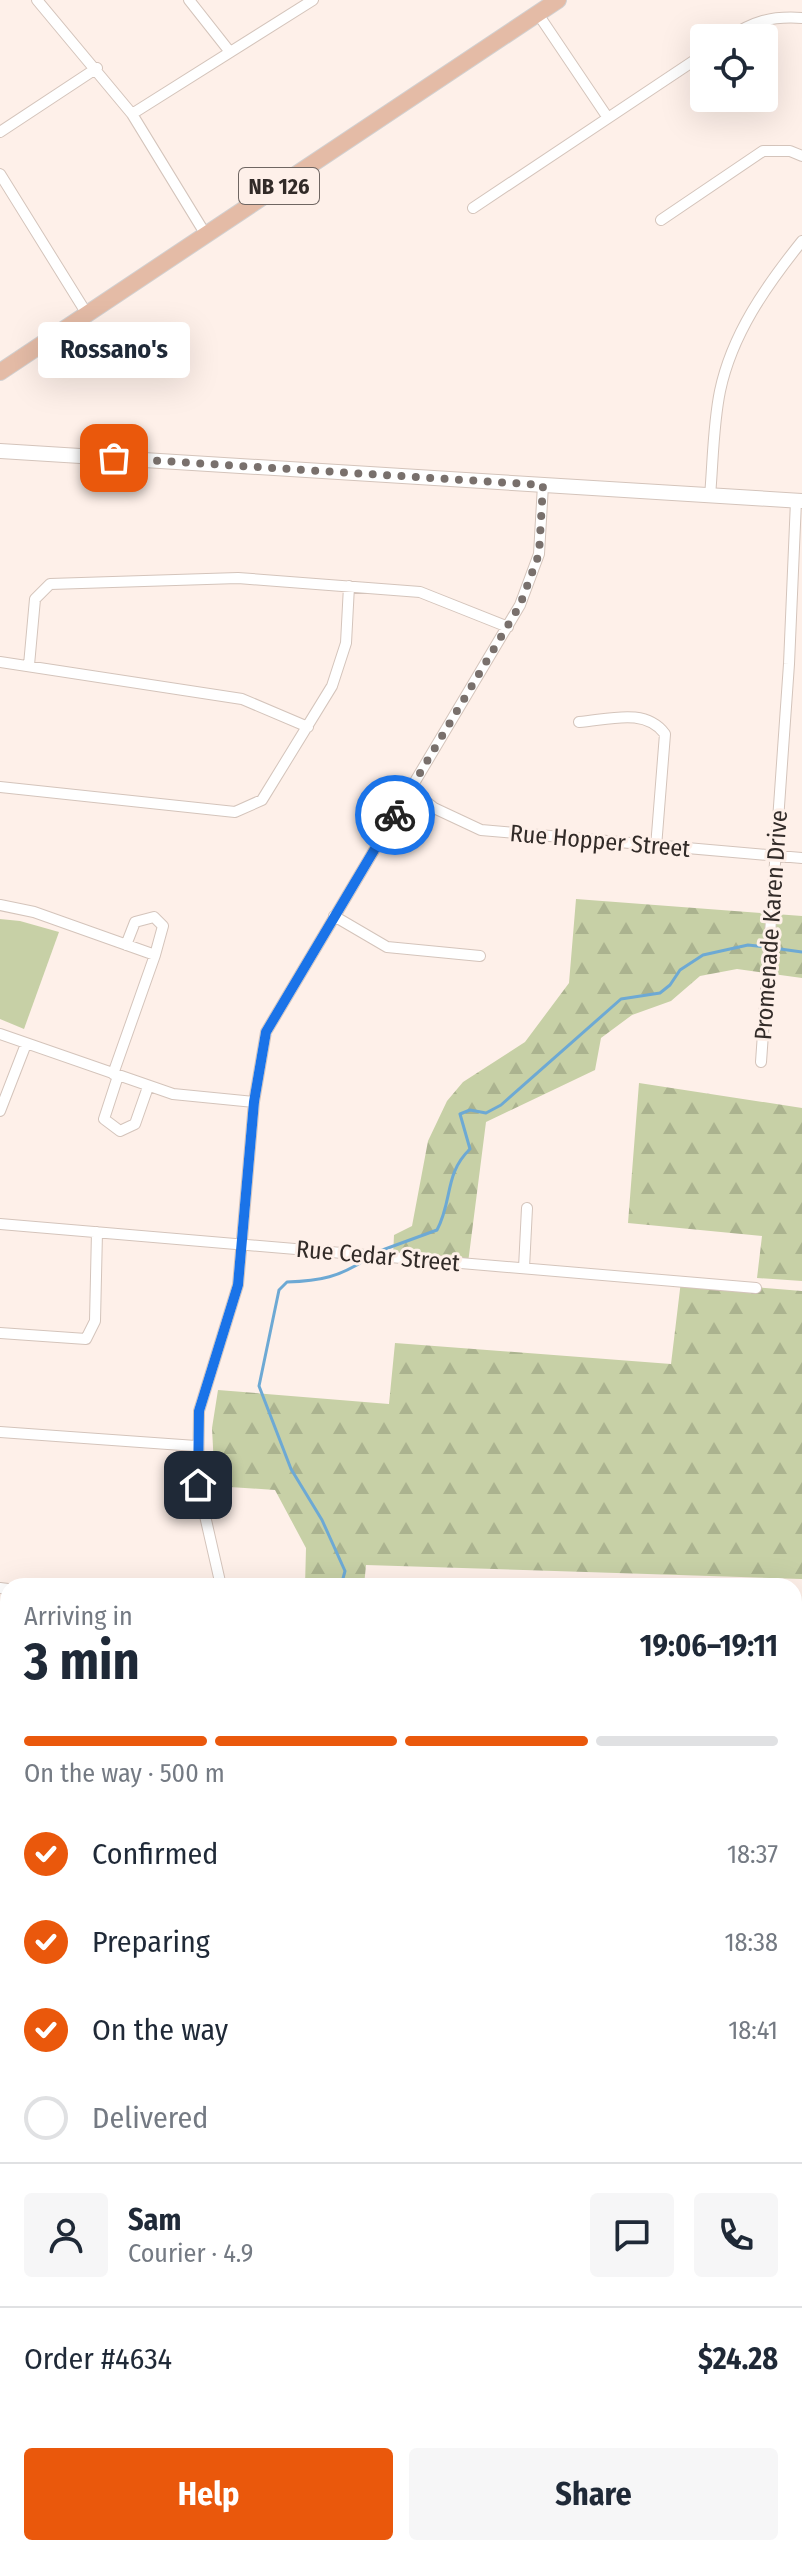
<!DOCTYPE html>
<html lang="en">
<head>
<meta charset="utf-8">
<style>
  :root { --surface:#fff; --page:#f6f6f7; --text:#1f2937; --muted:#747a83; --line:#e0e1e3; --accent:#ea580c }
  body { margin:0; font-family:"Fira Sans Condensed",sans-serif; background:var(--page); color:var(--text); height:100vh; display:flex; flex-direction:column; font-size:30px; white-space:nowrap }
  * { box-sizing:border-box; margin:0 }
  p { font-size:26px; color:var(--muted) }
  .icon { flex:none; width:44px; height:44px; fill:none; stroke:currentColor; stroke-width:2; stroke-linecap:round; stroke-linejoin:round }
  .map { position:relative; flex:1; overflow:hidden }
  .details { position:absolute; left:0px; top:1578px; width:802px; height:978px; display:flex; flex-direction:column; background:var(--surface); border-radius:24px 24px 0 0; box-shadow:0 8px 32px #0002 }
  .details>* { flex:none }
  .controls { position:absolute; left:690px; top:24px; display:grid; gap:16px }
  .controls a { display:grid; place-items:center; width:88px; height:88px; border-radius:8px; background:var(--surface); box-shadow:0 8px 32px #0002; font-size:40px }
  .pin { position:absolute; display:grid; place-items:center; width:68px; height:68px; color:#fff; margin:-34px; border-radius:16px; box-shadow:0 4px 12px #0006 }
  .courier { position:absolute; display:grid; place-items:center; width:80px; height:80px; margin:-40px; border:6px solid #1a73e8; border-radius:50%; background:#fff; color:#222; box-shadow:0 2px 10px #0007 }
  .bubble { position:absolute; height:56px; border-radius:8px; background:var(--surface); box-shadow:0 8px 32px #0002; font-size:26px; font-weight:700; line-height:56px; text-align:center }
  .head em { font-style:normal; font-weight:700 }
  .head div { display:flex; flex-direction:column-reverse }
  .head { display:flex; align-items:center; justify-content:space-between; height:136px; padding:0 24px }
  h1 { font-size:52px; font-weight:700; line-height:60px }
  .bar { display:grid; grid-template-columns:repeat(4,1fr); gap:12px 8px; align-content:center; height:96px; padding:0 24px }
  .bar i { height:10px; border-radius:6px; background:var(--line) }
  .bar .on { background:var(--accent) }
  .bar p { grid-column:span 4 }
  .line { display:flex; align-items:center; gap:20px; padding:0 24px; border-top:2px solid var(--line) }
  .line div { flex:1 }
  .round { display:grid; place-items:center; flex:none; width:84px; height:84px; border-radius:8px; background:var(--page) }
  ol { padding:0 24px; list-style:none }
  li { display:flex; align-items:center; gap:24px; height:88px }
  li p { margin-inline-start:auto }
  li .icon { padding:8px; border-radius:50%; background:var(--accent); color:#fff; stroke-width:4 }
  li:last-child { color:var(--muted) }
  li i { width:44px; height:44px; border:4px solid var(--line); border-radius:50% }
  .action { display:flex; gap:16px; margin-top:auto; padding:16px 24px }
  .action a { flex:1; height:92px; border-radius:8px; background:var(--accent); color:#fff; font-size:32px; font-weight:700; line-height:92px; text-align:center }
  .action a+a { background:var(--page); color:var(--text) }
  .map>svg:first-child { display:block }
  .green { fill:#c7d0a6 }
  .forest { fill:url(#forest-firs) }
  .water { fill:url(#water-waves) }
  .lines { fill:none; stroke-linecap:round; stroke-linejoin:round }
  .stream { stroke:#6da9d4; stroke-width:3 }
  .minor-casing { stroke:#d4c4bb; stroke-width:12 }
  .secondary-casing { stroke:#d4c4bb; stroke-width:16 }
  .primary-casing { stroke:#d2d0d0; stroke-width:18 }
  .motorway-casing { stroke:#d2d0d0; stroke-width:20 }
  .minor { stroke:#fff; stroke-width:10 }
  .secondary { stroke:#fff; stroke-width:14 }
  .primary { stroke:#e4bba6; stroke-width:16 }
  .motorway { stroke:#d28e6a; stroke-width:18 }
  .done { stroke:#79706c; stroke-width:8; stroke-dasharray:0 14.4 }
  .route { stroke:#1a73e8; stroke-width:10 }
  .labels { text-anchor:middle; stroke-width:6; stroke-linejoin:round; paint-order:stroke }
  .shield { fill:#fef0e9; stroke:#6f6662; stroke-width:2 }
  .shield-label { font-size:22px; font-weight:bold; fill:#322b28 }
  .street-label { font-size:24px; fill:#322b28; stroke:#fef0e9 }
</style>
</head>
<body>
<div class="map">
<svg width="802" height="2555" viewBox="0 0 802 2555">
  <defs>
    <pattern id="forest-firs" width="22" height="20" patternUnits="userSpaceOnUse" patternTransform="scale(2)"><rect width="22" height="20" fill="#c7d0a6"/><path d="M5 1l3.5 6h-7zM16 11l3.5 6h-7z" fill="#abb38f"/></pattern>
    <pattern id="water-waves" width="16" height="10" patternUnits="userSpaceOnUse" patternTransform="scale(2)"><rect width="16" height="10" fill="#6da9d4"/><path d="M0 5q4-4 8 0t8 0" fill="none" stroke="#5a8aac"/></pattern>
  </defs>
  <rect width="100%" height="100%" fill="#fef0e9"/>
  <path class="green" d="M 0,919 L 20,921 L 59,932 L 24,1029 L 0,1019 Z"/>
  <path class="forest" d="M 576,899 L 802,916 L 802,978 L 737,969 L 700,976 L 671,1001 L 632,1015 L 601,1038 L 595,1070 L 486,1122 L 468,1263 L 393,1257 L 394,1235 L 412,1226 L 428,1141 L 447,1101 L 463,1082 L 525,1042 L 569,983 Z
    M 639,1083 L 802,1108 L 802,1281 L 757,1278 L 762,1236 L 628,1223 Z
    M 681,1281 L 802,1291 L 802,1579 L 366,1565 L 364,1586 L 305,1586 L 306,1548 L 275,1490 L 215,1486 L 212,1428 L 218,1390 L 389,1404 L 395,1343 L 671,1364 Z
    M 794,1665 L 802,1666 L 802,1859 L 794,1864 Z"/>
  <path class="water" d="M 8,2517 L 8,2548 L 208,2548 L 209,2555 L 0,2555 L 0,2521 Z"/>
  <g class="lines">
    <path class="stream" d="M 773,948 L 802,952
      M 377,1252 L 437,1230 C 453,1200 444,1174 470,1149 L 460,1114 L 470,1110 L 486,1113 L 501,1105 L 621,999 L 660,993 L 670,985 L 680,970 L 703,955 L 748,945 L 766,947
      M 341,1586 L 345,1571 L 322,1520 L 291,1469 L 259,1386 L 279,1290 L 287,1282 C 320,1281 340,1277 368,1258
      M 794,2032 L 802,2027
      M 0,2472 L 8,2470"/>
    <defs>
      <path id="minor" d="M 37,0 L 132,114 L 206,235
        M 189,0 L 230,52
        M 538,14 L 608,118
        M 728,38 C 754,21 771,16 802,18
        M 132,114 L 313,0
        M 0,132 L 97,68
        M 0,174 L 87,314
        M 473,208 L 704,54
        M 661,220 L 763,151 L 790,151 L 802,156
        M 710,496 C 713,462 713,425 720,391 C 732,334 766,286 802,241
        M 0,662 L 242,699 L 308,727
        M 29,665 L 35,599 L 50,584 L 238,578 L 420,592 L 508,627
        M 579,722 C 608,720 645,707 665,734 L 656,847
        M 0,787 L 235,812 L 262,800 L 332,686 L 346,643 L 349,586
        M 410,789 L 434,808 L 481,830 L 802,858
        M 0,905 L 34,912 L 155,955 L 113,1074
        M 334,916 L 387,947 L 480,956
        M 126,945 L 135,922 L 154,917 L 163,926 L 155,955
        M 0,1034 L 173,1094 L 254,1102
        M 761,1062 L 789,664 L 796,501
        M 118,1076 L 104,1119 L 120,1131 L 135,1124 L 148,1087
        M 0,1111 L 26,1044
        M 0,1224 L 756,1288
        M 524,1268 L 527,1208
        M 0,1333 L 86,1339 L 95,1321 L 97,1232
        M 0,1432 L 196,1446
        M 221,1586 L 198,1485 L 199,1411 L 238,1285 L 254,1102 L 266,1032 L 520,605 L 539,554 L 543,485
        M 0,1588 L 8,1589
        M 0,1696 L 8,1735
        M 0,1942 L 8,1942
        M 0,2031 L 8,2015
        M 0,2182 L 8,2182
        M 0,2220 L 8,2212
        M 416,2555 L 419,2548"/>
      <path id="secondary" d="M 0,451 L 802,501"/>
      <path id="primary" d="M 0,372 L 558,0"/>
      <path id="motorway" d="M 794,1905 L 802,1900
        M 794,1935 L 802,1930
        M 0,2400 L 8,2395
        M 0,2420 L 8,2415"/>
    </defs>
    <use href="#minor" class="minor-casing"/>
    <use href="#secondary" class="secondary-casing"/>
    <use href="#primary" class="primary-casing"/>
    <use href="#motorway" class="motorway-casing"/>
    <use href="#minor" class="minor"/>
    <use href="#secondary" class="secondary"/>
    <use href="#primary" class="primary"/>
    <use href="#motorway" class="motorway"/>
  </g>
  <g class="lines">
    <path class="done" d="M 114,458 L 543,485 L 539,554 L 520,605 L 395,815"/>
    <path class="route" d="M 198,1485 L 199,1411 L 238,1285 L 254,1102 L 266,1032 L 395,815"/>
  </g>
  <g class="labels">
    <rect class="shield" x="239" y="168" width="80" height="36" rx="6"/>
    <g class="shield-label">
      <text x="279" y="194">NB 126</text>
    </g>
    <g class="street-label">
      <text transform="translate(600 841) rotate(5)" y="8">Rue Hopper Street</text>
      <text transform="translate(771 925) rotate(-86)" y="8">Promenade Karen Drive</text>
      <text transform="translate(378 1256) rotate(5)" y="8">Rue Cedar Street</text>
    </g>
  </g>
</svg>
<div class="controls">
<a><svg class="icon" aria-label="locate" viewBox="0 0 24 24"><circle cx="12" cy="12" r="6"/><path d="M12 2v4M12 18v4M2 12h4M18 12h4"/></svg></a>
</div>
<div class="pin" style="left:114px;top:458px;background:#ea580c"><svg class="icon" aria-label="bag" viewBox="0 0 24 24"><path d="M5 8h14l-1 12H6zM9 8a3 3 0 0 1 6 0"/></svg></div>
<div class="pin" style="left:198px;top:1485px;background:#1f2937"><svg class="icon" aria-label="home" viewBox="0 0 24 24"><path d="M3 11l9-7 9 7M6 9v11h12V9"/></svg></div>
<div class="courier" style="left:395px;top:815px"><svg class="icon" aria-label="bike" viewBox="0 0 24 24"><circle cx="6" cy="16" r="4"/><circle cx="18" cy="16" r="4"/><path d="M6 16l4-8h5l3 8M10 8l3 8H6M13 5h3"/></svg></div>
<div class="bubble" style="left:38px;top:322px;width:152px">Rossano's</div>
<section class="details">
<div class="head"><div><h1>3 min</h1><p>Arriving in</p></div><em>19:06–19:11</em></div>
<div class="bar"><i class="on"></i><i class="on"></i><i class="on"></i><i></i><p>On the way · 500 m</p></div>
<ol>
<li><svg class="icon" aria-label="check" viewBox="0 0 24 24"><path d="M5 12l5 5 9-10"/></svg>Confirmed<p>18:37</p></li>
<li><svg class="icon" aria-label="check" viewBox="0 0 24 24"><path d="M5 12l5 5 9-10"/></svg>Preparing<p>18:38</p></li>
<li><svg class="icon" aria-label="check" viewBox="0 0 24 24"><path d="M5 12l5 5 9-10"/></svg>On the way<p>18:41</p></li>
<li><i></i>Delivered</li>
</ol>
<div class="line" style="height:144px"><a class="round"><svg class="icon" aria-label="person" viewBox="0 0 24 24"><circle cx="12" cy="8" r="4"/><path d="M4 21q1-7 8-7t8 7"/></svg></a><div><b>Sam</b><p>Courier · 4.9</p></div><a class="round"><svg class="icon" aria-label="chat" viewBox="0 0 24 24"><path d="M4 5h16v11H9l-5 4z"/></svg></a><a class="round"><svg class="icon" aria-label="phone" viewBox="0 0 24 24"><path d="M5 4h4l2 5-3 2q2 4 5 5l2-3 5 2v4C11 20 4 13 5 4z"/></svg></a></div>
<div class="line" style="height:104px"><div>Order #4634</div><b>$24.28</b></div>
<div class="action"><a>Help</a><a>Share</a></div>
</section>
</div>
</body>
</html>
